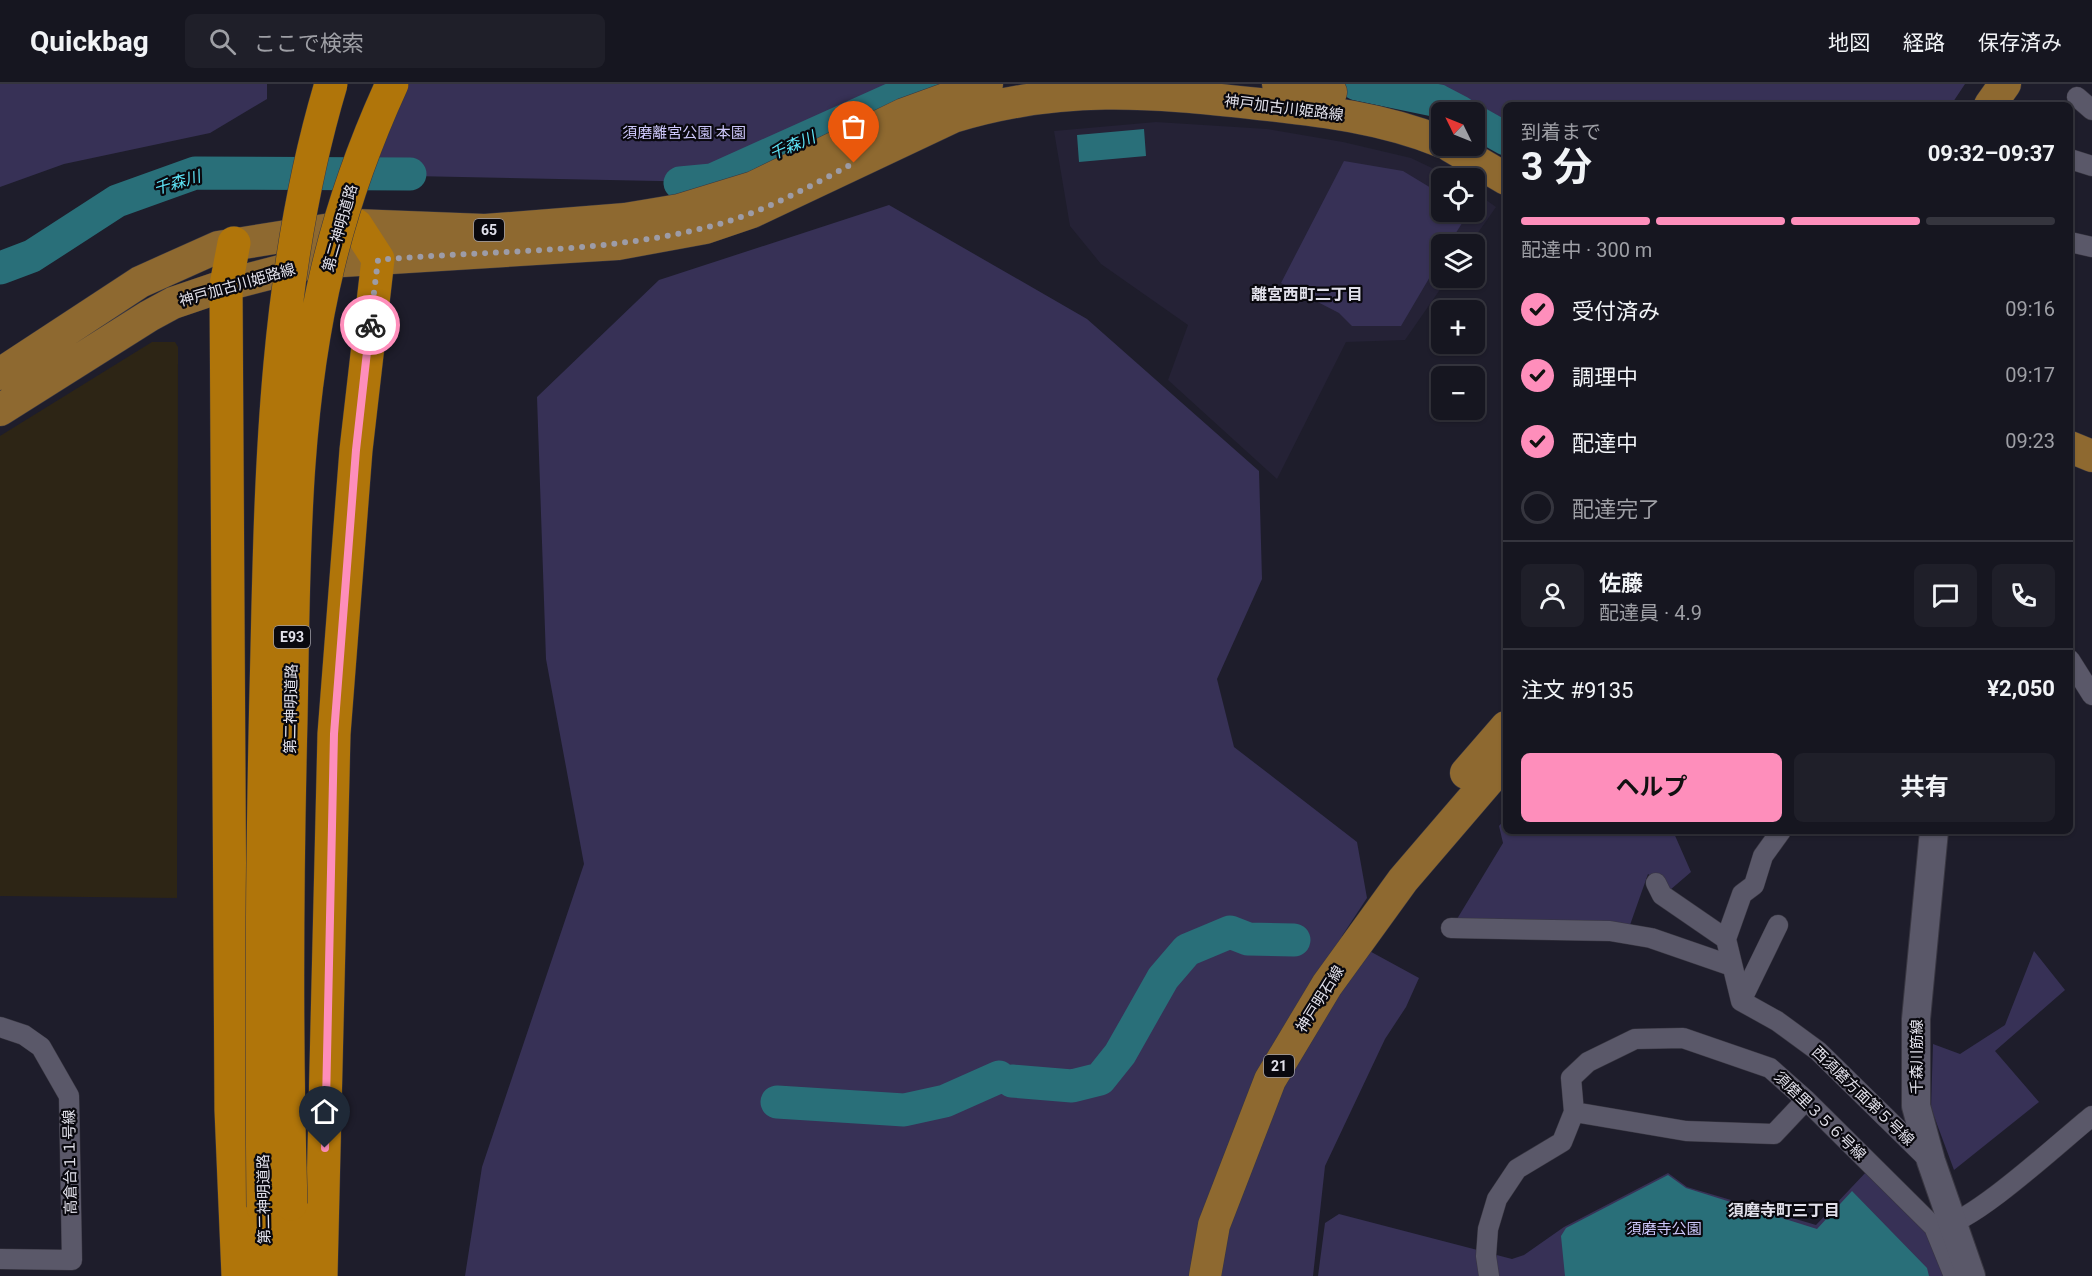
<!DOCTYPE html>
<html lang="ja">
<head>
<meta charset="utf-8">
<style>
  :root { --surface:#161620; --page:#1f1f29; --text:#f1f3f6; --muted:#9e9fa5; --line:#35353e; --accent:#fe8ebb }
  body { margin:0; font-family:Roboto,"Noto Sans JP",sans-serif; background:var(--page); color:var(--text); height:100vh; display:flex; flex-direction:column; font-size:22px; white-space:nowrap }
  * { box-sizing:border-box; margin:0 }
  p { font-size:20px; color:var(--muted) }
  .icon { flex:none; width:33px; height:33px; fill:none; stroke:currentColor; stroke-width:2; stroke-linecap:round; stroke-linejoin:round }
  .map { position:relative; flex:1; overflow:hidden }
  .details { position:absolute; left:1503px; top:18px; width:570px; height:732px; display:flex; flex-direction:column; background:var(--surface); border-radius:9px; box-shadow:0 2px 4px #0004,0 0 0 2px var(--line) }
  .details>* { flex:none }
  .needle { width:39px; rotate:313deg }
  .fabs { position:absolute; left:1431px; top:18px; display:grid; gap:12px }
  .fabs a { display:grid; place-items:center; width:54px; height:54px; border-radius:9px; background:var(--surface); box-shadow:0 2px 4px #0004,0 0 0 2px var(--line); font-size:30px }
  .pin { position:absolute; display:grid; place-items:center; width:51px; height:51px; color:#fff; margin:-62px -26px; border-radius:50% 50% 50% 0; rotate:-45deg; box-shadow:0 0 6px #0007 }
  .pin .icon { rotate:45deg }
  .courier { position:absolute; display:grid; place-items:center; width:60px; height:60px; margin:-30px; border:4px solid #fe8ebb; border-radius:50%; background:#fff; color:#222; box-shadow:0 2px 8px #0007 }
  .head em { font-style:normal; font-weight:700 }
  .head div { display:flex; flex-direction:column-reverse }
  .head { display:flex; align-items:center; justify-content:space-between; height:102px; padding:0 18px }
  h1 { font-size:39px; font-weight:700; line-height:45px }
  .bar { display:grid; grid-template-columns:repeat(4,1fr); gap:9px 6px; align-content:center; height:72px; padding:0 18px }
  .bar i { height:8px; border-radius:4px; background:var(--line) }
  .bar .selected { background:var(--accent) }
  .bar p { grid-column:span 4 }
  .line { display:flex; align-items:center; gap:15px; padding:0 18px; border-top:2px solid var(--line) }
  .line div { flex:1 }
  .round { display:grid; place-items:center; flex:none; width:63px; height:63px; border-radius:9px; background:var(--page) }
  ol { padding:0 18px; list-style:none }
  li { display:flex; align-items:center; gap:18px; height:66px }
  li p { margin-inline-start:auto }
  li .icon { padding:6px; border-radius:50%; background:var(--accent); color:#111; stroke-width:4 }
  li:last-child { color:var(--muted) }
  li i { width:33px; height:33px; border:3px solid var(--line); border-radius:50% }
  .action { display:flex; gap:12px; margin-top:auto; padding:12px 18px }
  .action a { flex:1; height:69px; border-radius:9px; background:var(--accent); color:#111; font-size:24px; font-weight:700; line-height:69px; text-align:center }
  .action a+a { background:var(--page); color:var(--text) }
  header { display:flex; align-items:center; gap:36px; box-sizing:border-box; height:84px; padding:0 30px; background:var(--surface); border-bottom:2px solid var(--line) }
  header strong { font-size:28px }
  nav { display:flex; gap:33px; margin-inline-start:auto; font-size:21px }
  .search { width:420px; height:54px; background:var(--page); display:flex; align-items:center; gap:15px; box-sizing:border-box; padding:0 21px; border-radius:9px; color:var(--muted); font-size:22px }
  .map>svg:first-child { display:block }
  .commercial { fill:#2d2515 }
  .built { fill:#252236 }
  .green { fill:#373156 }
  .water { fill:#296f79 }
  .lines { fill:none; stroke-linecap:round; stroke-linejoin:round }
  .river { stroke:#296f79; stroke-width:33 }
  .street-casing { stroke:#393742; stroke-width:21 }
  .secondary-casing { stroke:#393742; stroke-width:30 }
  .primary-casing { stroke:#393742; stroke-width:33 }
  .highway-casing { stroke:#393742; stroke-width:34 }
  .street { stroke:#5a5869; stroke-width:20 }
  .secondary { stroke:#5a5869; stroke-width:28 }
  .primary { stroke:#8e6930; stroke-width:32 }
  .highway { stroke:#b0750a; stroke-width:33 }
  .highway-bridge-casing { stroke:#393742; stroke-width:34; stroke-linecap:butt }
  .highway-bridge { stroke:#b0750a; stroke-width:33 }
  .done { stroke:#9d9ca7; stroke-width:6; stroke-dasharray:0 10.8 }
  .route { stroke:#fe8ebb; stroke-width:8 }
  .labels { text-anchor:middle; stroke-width:4.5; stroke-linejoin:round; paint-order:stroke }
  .shield { fill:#09080e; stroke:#a09fa8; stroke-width:1.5 }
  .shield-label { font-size:14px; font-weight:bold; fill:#e1e0ea }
  .street-label { font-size:15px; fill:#e1e0ea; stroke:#09080e }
  .park-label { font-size:15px; fill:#ccc6f9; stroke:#09080e }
  .water-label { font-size:16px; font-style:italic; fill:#5ee4f7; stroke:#09080e }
  .neighbourhood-label { font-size:16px; font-weight:bold; fill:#e1e0ea; stroke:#09080e }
</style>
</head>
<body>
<header>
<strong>Quickbag</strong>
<div class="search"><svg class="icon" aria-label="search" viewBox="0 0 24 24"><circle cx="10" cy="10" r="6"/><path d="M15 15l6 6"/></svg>ここで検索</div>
<nav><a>地図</a><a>経路</a><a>保存済み</a></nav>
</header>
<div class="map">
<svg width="2092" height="1192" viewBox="0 0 2092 1192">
  <rect width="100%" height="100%" fill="#1e1d2b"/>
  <path class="commercial" d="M 152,258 L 175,258 L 178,263 L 177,814 L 0,812 L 0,352 Z"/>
  <path class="built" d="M 1156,38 L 1267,45 L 1343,58 L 1411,74 L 1453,94 L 1442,94 L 1442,128 L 1474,128 L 1475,108 L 1496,123 L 1470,160 L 1442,160 L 1442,194 L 1448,194 L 1405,256 L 1346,258 L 1277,395 L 1168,296 L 1188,241 L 1101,180 L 1070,142 L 1054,47 Z"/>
  <path class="green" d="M 0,0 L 267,0 L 267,15 L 210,49 L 64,80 L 0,103 Z
    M 409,0 L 940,0 L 710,98 L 364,91 Z
    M 1359,0 L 1965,0 L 1951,21 L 1506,21 L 1506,53 L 1475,39 L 1474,28 C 1435,28 1399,5 1359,0 Z
    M 1344,77 L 1403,87 L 1441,110 L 1442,128 L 1469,128 L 1449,160 L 1442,160 L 1441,174 L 1401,242 L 1352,242 L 1339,229 L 1281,199 Z
    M 889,121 L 1087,235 L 1259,387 L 1262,495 L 1217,595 L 1234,663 L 1357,758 L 1367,814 L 1342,852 L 1419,894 L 1406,923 L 1385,955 L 1325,1082 L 1313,1192 L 465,1192 L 482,1083 L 584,780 L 546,575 L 537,313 L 659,196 Z
    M 1506,734 L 1506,747 L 1673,747 L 1691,788 L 1670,806 L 1648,790 L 1630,841 L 1457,835 L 1503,759 L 1499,742 Z
    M 2034,867 L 2065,906 L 1995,967 L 2039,1018 L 1954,1086 L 1931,1024 L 1933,960 L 1960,970 L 2005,941 Z
    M 1868,1086 L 1934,1156 L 1945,1192 L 1318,1192 L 1325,1139 L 1339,1130 L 1512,1175 L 1524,1171 L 1564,1143 L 1668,1089 L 1687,1103 L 1816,1141 Z"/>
  <path class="water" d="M 1144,45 L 1146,72 L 1079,78 L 1077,51 Z
    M 1668,1091 L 1686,1104 L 1817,1145 L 1852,1107 L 1927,1184 L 1929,1192 L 1565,1192 L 1561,1152 L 1566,1144 Z"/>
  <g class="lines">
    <path class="river" d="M 1357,0 L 1439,17 L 1460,28
      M 1474,37 L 1506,55
      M 680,99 L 712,96 L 890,16 L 934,0
      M 0,184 L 32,172 L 117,117 L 195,89 L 410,90
      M 1012,997 L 1072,1002 L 1100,995 L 1120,970 L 1163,894 L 1187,866 L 1230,848 L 1248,855 L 1294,856
      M 777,1018 L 904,1026 L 945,1017 L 999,993"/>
    <defs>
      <path id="street" d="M 2077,13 L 2092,26
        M 2070,75 L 2092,82
        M 2070,158 L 2092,163
        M 2070,576 L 2092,611
        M 1656,799 L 1662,811 L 1726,855 L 1741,917 L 1777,937 L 1818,967 L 1929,1076
        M 1451,844 L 1610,847 L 1651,854 L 1732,882
        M 1726,855 L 1742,810 L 1754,801 L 1763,772 L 1781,747
        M 1741,917 L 1778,841
        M 0,943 L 24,951 L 41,963 L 69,1012 L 72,1176 L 0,1175
        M 1574,1028 L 1686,1047 L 1774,1050 L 1806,1016
        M 1942,1142 C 1974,1138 2062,1056 2092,1032
        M 1489,1192 L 1486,1172 L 1488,1145 L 1497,1115 L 1517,1085 L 1562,1058 L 1574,1028 L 1571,994 L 1588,978 L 1635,955 L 1683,954 L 1770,984 L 1806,1016 L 1934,1143 L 1954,1192"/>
      <path id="secondary" d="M 1934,747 L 1916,935 L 1916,1022 L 1931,1077 L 1971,1192"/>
      <path id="primary" d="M 1278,0 L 1331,8
        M 1990,21 L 2005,0
        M 1450,62 L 1506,95
        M 0,290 L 140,198 L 218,163 L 356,141 L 485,146 L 625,135 L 679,126 L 754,103 L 904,30 L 987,0
        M 0,326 L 149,232 L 173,219 L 226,201 L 311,179 L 618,160 L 705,144 L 752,128 L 953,33 C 1061,0 1150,8 1259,20 C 1322,27 1383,34 1442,58
        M 2070,363 L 2092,372
        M 1466,689 L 1506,643
        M 1205,1192 L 1214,1141 L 1270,996 L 1327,901 L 1403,796 L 1506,676"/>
      <path id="highway" d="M 234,159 L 226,201 L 231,1026 L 238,1192
        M 291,1120 L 292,1192
        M 263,1123 L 266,1192
        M 321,1192 L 334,650 L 356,366 L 378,175 L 356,141"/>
    </defs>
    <use href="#street" class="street-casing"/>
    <use href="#secondary" class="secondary-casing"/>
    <use href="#primary" class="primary-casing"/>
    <use href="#highway" class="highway-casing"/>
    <use href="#street" class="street"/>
    <use href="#secondary" class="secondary"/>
    <use href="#primary" class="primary"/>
    <use href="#highway" class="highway"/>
    <defs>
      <path id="highway-bridge" d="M 291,1120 C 286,959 287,798 291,636 C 294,485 292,331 328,183 C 343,120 365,59 392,0
        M 263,1123 C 261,938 262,753 267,567 C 271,377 276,184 331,0"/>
    </defs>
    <use href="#highway-bridge" class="highway-bridge-casing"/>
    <use href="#highway-bridge" class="highway-bridge"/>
  </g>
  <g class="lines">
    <path class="done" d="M 370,241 L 378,176 C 486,166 598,170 704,144 C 756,132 807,104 854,79"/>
    <path class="route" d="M 325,1064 L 334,650 L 356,366 L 370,241"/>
  </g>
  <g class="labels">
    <g class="shield">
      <rect x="474" y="135" width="30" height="22" rx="4.5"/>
      <rect x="274" y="542" width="36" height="22" rx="4.5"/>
      <rect x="1264" y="971" width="30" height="22" rx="4.5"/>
    </g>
    <g class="shield-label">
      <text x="489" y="151">65</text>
      <text x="292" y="558">E93</text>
      <text x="1279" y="987">21</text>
    </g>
    <g class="street-label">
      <text transform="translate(1284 24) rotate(7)" y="5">神戸加古川姫路線</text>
      <text transform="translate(340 144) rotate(-74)" y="5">第二神明道路</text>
      <text transform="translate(237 201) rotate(-16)" y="5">神戸加古川姫路線</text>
      <text transform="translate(291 625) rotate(-89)" y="5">第二神明道路</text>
      <text transform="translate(1320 915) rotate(-58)" y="5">神戸明石線</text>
      <text transform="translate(1917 973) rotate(-90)" y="5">千森川筋線</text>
      <text transform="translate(1863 1012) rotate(44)" y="5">西須磨方面第５号線</text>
      <text transform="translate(1820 1032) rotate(44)" y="5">須磨里３５６号線</text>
      <text transform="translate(70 1078) rotate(-91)" y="5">高倉台１１号線</text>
      <text transform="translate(264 1115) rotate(-91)" y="5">第二神明道路</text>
    </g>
    <g class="park-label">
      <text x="684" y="54">須磨離宮公園 本園</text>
      <text x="1664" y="1150">須磨寺公園</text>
    </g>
    <g class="water-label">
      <text transform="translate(792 61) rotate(-23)" y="6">千森川</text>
      <text transform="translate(177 98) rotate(-16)" y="6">千森川</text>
    </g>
    <g class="neighbourhood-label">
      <text x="1307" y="216">離宮西町二丁目</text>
      <text x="1784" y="1132">須磨寺町三丁目</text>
    </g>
  </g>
</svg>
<div class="fabs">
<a><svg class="needle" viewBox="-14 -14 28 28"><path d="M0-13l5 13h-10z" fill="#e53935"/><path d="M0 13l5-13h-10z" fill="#9e9fa5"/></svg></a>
<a><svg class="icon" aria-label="locate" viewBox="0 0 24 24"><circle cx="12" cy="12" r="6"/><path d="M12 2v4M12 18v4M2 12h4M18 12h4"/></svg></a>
<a><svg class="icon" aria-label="layers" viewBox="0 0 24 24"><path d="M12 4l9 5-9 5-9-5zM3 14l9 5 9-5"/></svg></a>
<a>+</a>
<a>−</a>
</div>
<div class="pin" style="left:854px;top:79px;background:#ea580c"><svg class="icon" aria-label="bag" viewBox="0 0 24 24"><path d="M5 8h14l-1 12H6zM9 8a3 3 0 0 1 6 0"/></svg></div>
<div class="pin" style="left:325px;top:1064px;background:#1f2937"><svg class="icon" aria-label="home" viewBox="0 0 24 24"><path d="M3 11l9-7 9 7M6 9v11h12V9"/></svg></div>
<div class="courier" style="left:370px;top:241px"><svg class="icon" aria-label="bike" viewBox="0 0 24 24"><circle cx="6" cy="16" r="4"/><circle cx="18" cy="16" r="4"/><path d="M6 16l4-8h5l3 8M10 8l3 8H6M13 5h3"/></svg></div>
<section class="details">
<div class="head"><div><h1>3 分</h1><p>到着まで</p></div><em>09:32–09:37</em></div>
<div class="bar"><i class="selected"></i><i class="selected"></i><i class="selected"></i><i></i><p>配達中 · 300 m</p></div>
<ol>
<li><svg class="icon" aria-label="check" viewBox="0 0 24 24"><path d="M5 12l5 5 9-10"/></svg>受付済み<p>09:16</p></li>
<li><svg class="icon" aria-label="check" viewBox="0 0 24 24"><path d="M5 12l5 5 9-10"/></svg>調理中<p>09:17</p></li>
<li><svg class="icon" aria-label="check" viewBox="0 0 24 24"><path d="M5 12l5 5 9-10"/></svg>配達中<p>09:23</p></li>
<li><i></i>配達完了</li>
</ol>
<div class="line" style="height:108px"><a class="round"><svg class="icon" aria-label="person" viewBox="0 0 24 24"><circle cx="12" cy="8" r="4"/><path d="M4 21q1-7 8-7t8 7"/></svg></a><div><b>佐藤</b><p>配達員 · 4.9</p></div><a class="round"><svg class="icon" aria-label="chat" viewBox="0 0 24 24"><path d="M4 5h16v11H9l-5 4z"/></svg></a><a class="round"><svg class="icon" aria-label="phone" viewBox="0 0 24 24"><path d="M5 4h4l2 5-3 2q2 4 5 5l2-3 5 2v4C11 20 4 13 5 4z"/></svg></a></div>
<div class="line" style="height:78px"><div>注文 #9135</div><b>¥2,050</b></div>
<div class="action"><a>ヘルプ</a><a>共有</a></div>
</section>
</div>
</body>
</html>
